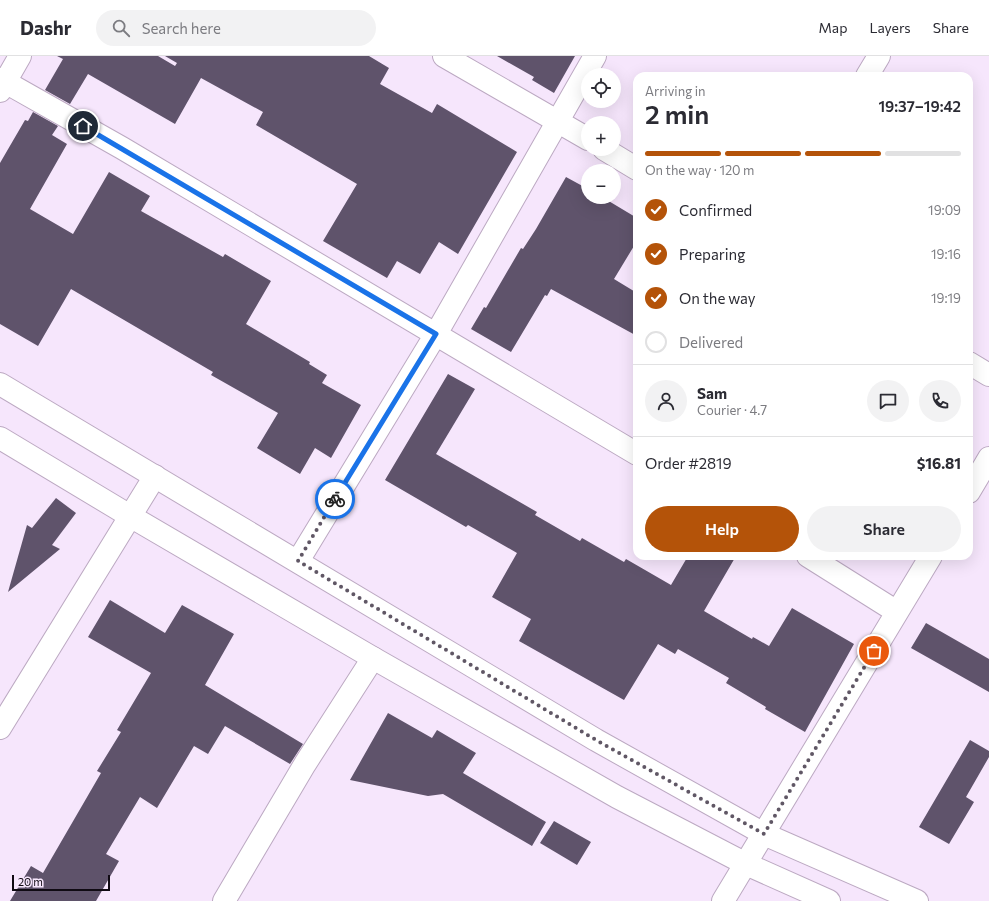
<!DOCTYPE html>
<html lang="en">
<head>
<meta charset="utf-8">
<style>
  :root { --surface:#fff; --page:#f2f2f3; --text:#2b2b33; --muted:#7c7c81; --line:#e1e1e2; --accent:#b45309 }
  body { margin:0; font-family:Commissioner,sans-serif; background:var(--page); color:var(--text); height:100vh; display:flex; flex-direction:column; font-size:15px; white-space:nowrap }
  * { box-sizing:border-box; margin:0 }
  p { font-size:13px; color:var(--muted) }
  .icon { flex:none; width:22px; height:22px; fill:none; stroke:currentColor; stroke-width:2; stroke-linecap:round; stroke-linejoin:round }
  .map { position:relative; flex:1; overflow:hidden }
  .sheet { position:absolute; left:633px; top:16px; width:340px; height:488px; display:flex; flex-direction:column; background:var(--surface); border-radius:12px; box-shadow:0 4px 16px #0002 }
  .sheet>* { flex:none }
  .tools { position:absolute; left:581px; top:12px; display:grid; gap:8px }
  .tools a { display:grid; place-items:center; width:40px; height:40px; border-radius:50%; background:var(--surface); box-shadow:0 4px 16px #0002; font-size:20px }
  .scale { position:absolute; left:12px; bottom:10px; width:98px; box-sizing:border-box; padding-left:4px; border:2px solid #100a13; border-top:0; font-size:11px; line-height:14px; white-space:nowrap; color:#100a13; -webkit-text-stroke:3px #f6e6fc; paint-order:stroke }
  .pin { position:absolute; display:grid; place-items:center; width:34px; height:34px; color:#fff; margin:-17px; border:2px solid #fff; border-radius:50%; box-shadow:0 1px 4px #0007 }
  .courier { position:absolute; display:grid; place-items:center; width:40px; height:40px; margin:-20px; border:3px solid #1a73e8; border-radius:50%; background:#fff; color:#222; box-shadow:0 1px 5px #0007 }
  .overview em { font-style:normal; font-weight:600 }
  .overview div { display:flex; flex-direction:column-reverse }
  .overview { display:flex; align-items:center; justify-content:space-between; height:68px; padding:0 12px }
  h1 { font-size:26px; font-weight:600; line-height:30px }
  .bar { display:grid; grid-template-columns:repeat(4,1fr); gap:6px 4px; align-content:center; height:48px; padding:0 12px }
  .bar i { height:5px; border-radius:3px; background:var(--line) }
  .bar .selected { background:var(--accent) }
  .bar p { grid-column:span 4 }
  .line { display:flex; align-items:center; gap:10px; padding:0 12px; border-top:1px solid var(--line) }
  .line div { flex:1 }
  .round { display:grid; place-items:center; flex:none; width:42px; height:42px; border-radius:21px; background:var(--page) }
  ol { padding:0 12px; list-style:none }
  li { display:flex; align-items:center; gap:12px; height:44px }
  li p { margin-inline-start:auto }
  li .icon { padding:4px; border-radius:50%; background:var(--accent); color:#fff; stroke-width:4 }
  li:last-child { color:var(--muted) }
  li i { width:22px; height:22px; border:2px solid var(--line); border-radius:50% }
  .button { display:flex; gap:8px; margin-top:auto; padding:8px 12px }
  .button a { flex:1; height:46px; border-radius:24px; background:var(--accent); color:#fff; font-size:16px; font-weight:600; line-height:46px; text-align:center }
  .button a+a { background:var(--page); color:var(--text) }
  header { display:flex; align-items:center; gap:24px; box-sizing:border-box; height:56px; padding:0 20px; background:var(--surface); border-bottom:1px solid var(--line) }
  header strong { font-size:19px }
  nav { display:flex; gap:22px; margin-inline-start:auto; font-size:14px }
  .search { width:280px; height:36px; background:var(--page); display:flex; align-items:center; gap:10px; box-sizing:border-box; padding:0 14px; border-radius:22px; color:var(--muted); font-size:15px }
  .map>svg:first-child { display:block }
  .building { fill:#5f536b }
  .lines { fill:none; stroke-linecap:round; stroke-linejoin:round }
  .minor-casing { stroke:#bca9c2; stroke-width:24 }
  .tertiary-casing { stroke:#bca9c2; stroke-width:24 }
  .minor { stroke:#fff; stroke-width:22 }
  .tertiary { stroke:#fff; stroke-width:22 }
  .done { stroke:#605765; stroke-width:4; stroke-dasharray:0 7.2 }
  .route { stroke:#1a73e8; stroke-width:5 }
</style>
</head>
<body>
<header>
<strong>Dashr</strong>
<div class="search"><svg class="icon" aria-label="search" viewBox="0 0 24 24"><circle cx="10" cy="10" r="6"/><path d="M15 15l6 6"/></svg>Search here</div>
<nav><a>Map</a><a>Layers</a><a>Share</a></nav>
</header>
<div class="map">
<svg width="989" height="845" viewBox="0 0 989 845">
  <rect width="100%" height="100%" fill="#f6e6fc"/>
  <path class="building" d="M 57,0 L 158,0 L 175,10 L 177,7 L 165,0 L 369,0 L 389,12 L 380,28 L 432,57 L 437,48 L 517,96 L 458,198 L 439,186 L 420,218 L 397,205 L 387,222 L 323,185 L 357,128 L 256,69 L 263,56 L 201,22 L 175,68 L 88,18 L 70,48 L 45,34 L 63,3 Z
    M 497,0 L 575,0 L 554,37 L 532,24 L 534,21 Z
    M 33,56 L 58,70 L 52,79 L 67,88 L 30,153 L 73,178 L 109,116 L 150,140 L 141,155 L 223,201 L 225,198 L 271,225 L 246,268 L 310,306 L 309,308 L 327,319 L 322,327 L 361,349 L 331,402 L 315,392 L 300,418 L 257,392 L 278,357 L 211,319 L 213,316 L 71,233 L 38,290 L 0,268 L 0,107 L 25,64 L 28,65 Z
    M 566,121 L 588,133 L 588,141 L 602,141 L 637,162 L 637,185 L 614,223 L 637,237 L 637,280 L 551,233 L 547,240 L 545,239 L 511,296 L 471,273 L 484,251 L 486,252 L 521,192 L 523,193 L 536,173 Z
    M 448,318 L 475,333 L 436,398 L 537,456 L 535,459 L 580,485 L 582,482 L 624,506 L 626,503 L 671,529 L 688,500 L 736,500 L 704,555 L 752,583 L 753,581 L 769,590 L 792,552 L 854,588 L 805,676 L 765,653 L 766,651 L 726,627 L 729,622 L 678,593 L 675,598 L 658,588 L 624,644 L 519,585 L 531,563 L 492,541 L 517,497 L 468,469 L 466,471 L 385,424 Z
    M 56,442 L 76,457 L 52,489 L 60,493 L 8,536 L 27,469 L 32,472 Z
    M 110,544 L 165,577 L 182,549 L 234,578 L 205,629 L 303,688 L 290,708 L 225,670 L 208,698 L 194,690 L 157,752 L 140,741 L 106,798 L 119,805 L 96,845 L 10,845 L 31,810 L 43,817 L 101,717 L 97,715 L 121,676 L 117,674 L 151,617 L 88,581 Z
    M 926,567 L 989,603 L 989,636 L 911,592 Z
    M 388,657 L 432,682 L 437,674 L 476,697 L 463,717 L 546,766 L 532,790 L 443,738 L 428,740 L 350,724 Z
    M 970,684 L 989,695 L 989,701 L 966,741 L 974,746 L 949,788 L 919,771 Z
    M 554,765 L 591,786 L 577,809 L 540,787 Z"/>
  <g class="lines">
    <defs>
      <path id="minor" d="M 444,0 L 588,83
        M 867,20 L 879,0
        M 0,23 L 122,92 L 637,398
        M 0,35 L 20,0
        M 604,93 L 637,113
        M 969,307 L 989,319
        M 969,436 L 989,402
        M 808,500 L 897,556
        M 298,505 L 436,278 L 595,0
        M 0,672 L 155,420
        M 224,845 L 305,708 L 373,602
        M 723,845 L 931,500"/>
      <path id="tertiary" d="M 0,328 L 596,684 L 764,778 L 917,845
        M 0,382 L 130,460 L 373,602 L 617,741 L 746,808 L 829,845"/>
    </defs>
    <use href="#minor" class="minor-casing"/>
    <use href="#tertiary" class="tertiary-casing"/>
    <use href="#minor" class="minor"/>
    <use href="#tertiary" class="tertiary"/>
  </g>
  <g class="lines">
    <path class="done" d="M 335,443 L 298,505 L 596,684 L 764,778 L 874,595"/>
    <path class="route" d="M 83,70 L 436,278 L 335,443"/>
  </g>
</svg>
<div class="tools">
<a><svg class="icon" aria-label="locate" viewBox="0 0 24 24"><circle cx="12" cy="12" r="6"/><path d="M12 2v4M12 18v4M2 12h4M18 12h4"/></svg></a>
<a>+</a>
<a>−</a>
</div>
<div class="scale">20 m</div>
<div class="pin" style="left:874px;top:595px;background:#ea580c"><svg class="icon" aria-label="bag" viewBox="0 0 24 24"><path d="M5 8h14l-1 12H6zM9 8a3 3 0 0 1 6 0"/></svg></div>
<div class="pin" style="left:83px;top:70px;background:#1f2937"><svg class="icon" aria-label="home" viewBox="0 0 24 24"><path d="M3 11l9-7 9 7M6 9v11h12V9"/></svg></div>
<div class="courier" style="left:335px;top:443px"><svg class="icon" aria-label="bike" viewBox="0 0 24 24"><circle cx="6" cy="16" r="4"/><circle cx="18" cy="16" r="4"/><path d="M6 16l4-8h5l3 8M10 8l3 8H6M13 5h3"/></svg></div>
<section class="sheet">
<div class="overview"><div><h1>2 min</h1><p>Arriving in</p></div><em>19:37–19:42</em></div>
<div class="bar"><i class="selected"></i><i class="selected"></i><i class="selected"></i><i></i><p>On the way · 120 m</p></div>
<ol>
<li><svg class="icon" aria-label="check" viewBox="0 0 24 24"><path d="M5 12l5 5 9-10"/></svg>Confirmed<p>19:09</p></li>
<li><svg class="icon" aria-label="check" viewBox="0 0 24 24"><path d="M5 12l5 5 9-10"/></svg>Preparing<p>19:16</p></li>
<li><svg class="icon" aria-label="check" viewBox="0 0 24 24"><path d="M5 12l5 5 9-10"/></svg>On the way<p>19:19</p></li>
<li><i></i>Delivered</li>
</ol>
<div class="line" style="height:72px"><a class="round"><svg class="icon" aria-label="person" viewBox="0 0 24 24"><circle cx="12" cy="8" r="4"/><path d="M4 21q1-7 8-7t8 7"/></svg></a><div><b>Sam</b><p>Courier · 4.7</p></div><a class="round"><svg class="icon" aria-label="chat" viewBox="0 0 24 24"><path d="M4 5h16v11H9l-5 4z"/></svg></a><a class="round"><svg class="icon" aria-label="phone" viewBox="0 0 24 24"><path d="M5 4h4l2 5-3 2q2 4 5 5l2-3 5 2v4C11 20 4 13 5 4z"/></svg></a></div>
<div class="line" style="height:52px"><div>Order #2819</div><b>$16.81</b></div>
<div class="button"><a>Help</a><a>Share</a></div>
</section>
</div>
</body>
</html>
